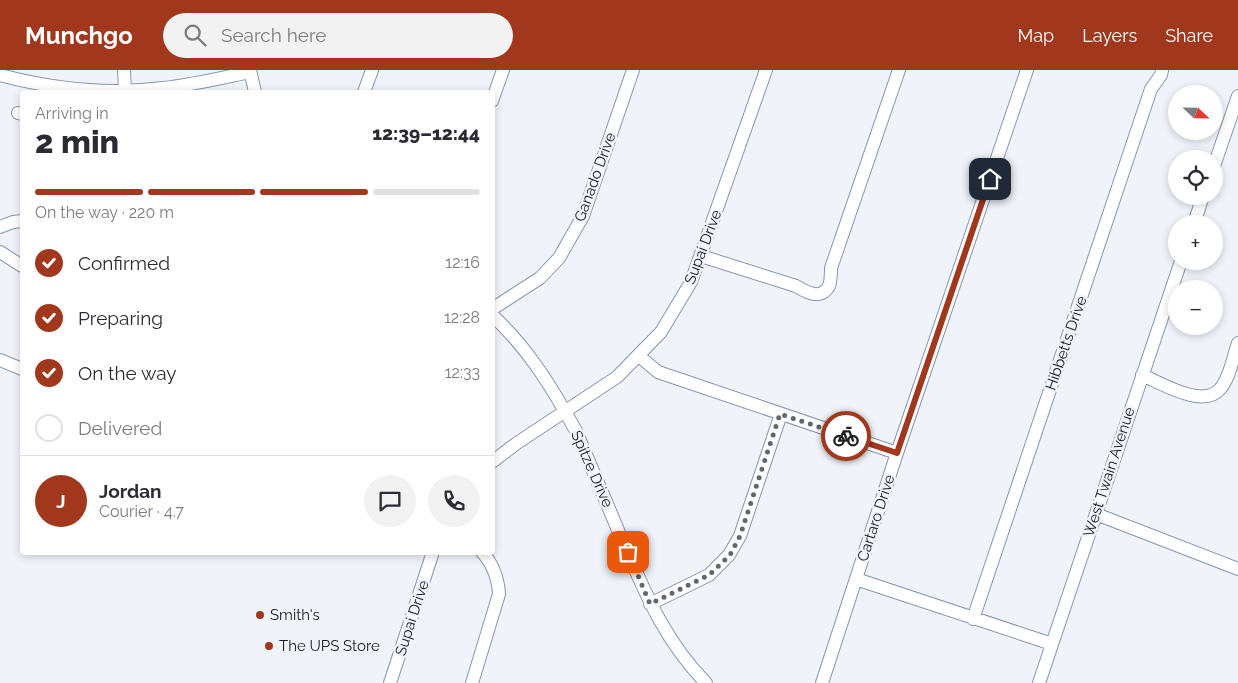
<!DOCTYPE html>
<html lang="en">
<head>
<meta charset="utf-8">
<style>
  :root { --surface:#fff; --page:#f2f2f3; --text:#2b2b33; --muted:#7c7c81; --line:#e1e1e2; --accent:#a1381d }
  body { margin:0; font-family:Raleway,sans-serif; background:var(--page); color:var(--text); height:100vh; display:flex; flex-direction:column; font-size:19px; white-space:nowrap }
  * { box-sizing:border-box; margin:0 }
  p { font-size:16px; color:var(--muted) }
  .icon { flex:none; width:28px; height:28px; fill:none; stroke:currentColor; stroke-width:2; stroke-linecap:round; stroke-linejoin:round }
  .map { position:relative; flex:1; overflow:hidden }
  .panel { position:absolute; left:20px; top:20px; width:475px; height:465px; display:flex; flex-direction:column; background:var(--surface); border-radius:5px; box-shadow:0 2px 8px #0003 }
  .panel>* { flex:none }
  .needle { width:32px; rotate:112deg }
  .tools { position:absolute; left:1168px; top:15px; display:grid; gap:10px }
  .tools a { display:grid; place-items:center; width:55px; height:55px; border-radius:50%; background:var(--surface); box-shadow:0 2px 8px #0003; font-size:25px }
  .pin { position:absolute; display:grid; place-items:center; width:42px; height:42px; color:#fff; margin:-21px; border-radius:10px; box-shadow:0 2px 8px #0006 }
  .courier { position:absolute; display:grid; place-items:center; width:50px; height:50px; margin:-25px; border:4px solid #a1381d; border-radius:50%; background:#fff; color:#222; box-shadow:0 1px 6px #0007 }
  .summary em { font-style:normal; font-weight:800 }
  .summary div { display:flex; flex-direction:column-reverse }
  .summary { display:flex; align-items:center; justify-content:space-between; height:85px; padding:0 15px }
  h1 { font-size:32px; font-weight:800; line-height:38px }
  .bar { display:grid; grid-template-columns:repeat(4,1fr); gap:8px 5px; align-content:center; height:60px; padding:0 15px }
  .bar i { height:6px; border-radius:4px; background:var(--line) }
  .bar .active { background:var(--accent) }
  .bar p { grid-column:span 4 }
  .line { display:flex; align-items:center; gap:12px; padding:0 15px; border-top:1px solid var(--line) }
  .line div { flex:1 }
  .round { display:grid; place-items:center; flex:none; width:52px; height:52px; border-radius:26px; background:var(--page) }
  ol { padding:0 15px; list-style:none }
  li { display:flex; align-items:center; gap:15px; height:55px }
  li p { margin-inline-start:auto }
  li .icon { padding:5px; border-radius:50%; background:var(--accent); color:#fff; stroke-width:4 }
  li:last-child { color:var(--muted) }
  li i { width:28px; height:28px; border:2px solid var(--line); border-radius:50% }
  header { display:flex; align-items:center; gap:30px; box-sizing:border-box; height:70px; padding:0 25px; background:var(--accent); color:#fff }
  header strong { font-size:24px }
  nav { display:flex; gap:28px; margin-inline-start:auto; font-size:18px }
  .search { width:350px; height:45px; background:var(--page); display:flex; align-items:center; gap:12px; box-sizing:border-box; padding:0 18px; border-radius:28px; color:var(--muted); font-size:19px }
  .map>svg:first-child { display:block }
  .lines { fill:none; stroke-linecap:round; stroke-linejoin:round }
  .minor-casing { stroke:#8696b1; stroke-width:14 }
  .minor { stroke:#fff; stroke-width:12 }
  .done { stroke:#62666f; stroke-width:5; stroke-dasharray:0 9 }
  .route { stroke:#a1381d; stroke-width:6 }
  .poi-dot { fill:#a1381d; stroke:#f0f3f9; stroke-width:2 }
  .labels { text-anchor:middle; stroke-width:5; stroke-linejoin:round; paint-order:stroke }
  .street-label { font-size:15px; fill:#151a25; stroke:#f0f3f9 }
  .poi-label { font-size:15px; fill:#151a25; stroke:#f0f3f9; text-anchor:start }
</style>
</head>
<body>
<header>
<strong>Munchgo</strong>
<div class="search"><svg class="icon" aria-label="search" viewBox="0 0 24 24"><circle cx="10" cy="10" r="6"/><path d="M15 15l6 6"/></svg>Search here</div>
<nav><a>Map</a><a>Layers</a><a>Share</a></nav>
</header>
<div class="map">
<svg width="1238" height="613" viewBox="0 0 1238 613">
  <rect width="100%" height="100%" fill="#f0f3f9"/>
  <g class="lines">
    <defs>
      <path id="minor" d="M 124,0 L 125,20
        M 250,0 L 255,22
        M 0,5 C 53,19 108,25 163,18 C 192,15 221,8 250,2
        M 364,22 L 372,0
        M 492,31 L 503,0
        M 18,43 L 22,44
        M 1214,96 L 1238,26
        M 1194,154 L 1203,126
        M 0,157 L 13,152 L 22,151
        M 0,182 L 22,196
        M 701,186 L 796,216 C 806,222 821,231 829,216 C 831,211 831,203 831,198 L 899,0
        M 492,239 L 540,208 L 559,188 L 583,146 L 633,0
        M 492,245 C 528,278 553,319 576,361 C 591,397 607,433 622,470 C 646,524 664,570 706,613
        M 639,286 L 658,302 L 897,383
        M 0,290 L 22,299
        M 1142,305 C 1161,313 1203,339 1220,319 C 1230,308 1233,287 1238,273
        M 492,392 L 517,373 L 617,307 L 661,262 L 691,212 L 766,0
        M 1096,444 L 1238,499
        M 856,509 L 1052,574
        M 650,534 L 709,505 L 729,485 L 740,466 L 781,344
        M 973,549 L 1151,19 L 1161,5 L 1162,0
        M 390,613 L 433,482
        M 472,613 L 499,524 C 498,508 493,494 482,482
        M 822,613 L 897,383 L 1027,0
        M 1039,613 L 1181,191"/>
    </defs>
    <use href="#minor" class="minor-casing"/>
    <use href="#minor" class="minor"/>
  </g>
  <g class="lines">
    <path class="done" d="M 628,482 L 650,534 L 709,505 L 730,485 L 740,466 L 780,344 L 846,366"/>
    <path class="route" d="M 846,366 L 897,383 L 990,109"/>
  </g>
  <g class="poi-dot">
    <circle cx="260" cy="545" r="5"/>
    <circle cx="269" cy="576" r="5"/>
  </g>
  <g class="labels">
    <g class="street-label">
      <text transform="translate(595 107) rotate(-70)" y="5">Ganado Drive</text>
      <text transform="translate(703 177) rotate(-69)" y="5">Supai Drive</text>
      <text transform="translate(1066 273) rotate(-71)" y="5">Hibbetts Drive</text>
      <text transform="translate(592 399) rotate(66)" y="5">Spitze Drive</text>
      <text transform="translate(1109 402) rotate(-72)" y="5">West Twain Avenue</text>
      <text transform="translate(876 448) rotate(-72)" y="5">Cartaro Drive</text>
      <text transform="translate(412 548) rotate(-72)" y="5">Supai Drive</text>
    </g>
    <g class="poi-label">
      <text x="270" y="550">Smith's</text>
      <text x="279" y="581">The UPS Store</text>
    </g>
  </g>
</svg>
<div class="tools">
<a><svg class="needle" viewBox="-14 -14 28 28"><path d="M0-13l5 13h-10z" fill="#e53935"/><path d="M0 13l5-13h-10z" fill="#7c7c81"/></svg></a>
<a><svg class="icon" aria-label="locate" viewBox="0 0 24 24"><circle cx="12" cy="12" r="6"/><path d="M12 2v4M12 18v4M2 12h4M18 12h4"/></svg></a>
<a>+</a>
<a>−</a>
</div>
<div class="pin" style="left:628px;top:482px;background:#ea580c"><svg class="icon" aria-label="bag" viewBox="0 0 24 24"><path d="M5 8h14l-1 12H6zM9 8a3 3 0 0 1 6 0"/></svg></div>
<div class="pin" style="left:990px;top:109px;background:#1f2937"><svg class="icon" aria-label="home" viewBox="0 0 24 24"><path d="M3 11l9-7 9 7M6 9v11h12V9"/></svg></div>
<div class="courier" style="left:846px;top:366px"><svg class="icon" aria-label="bike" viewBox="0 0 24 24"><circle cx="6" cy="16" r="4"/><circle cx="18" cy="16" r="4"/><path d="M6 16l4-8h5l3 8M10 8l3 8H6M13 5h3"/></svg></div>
<section class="panel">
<div class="summary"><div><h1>2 min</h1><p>Arriving in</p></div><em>12:39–12:44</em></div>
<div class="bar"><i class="active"></i><i class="active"></i><i class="active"></i><i></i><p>On the way · 220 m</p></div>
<ol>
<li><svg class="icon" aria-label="check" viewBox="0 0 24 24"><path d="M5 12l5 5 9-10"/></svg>Confirmed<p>12:16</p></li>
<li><svg class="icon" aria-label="check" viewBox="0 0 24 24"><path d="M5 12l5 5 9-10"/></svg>Preparing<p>12:28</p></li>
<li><svg class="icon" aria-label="check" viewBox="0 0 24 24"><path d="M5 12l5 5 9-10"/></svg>On the way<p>12:33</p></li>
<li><i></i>Delivered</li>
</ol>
<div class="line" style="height:90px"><b class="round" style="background:var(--accent);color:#fff">J</b><div><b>Jordan</b><p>Courier · 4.7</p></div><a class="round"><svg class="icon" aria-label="chat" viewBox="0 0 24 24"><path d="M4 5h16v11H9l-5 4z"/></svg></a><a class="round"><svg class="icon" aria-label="phone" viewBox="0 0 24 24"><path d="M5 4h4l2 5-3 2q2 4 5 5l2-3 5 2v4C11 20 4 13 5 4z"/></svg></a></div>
</section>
</div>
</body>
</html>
